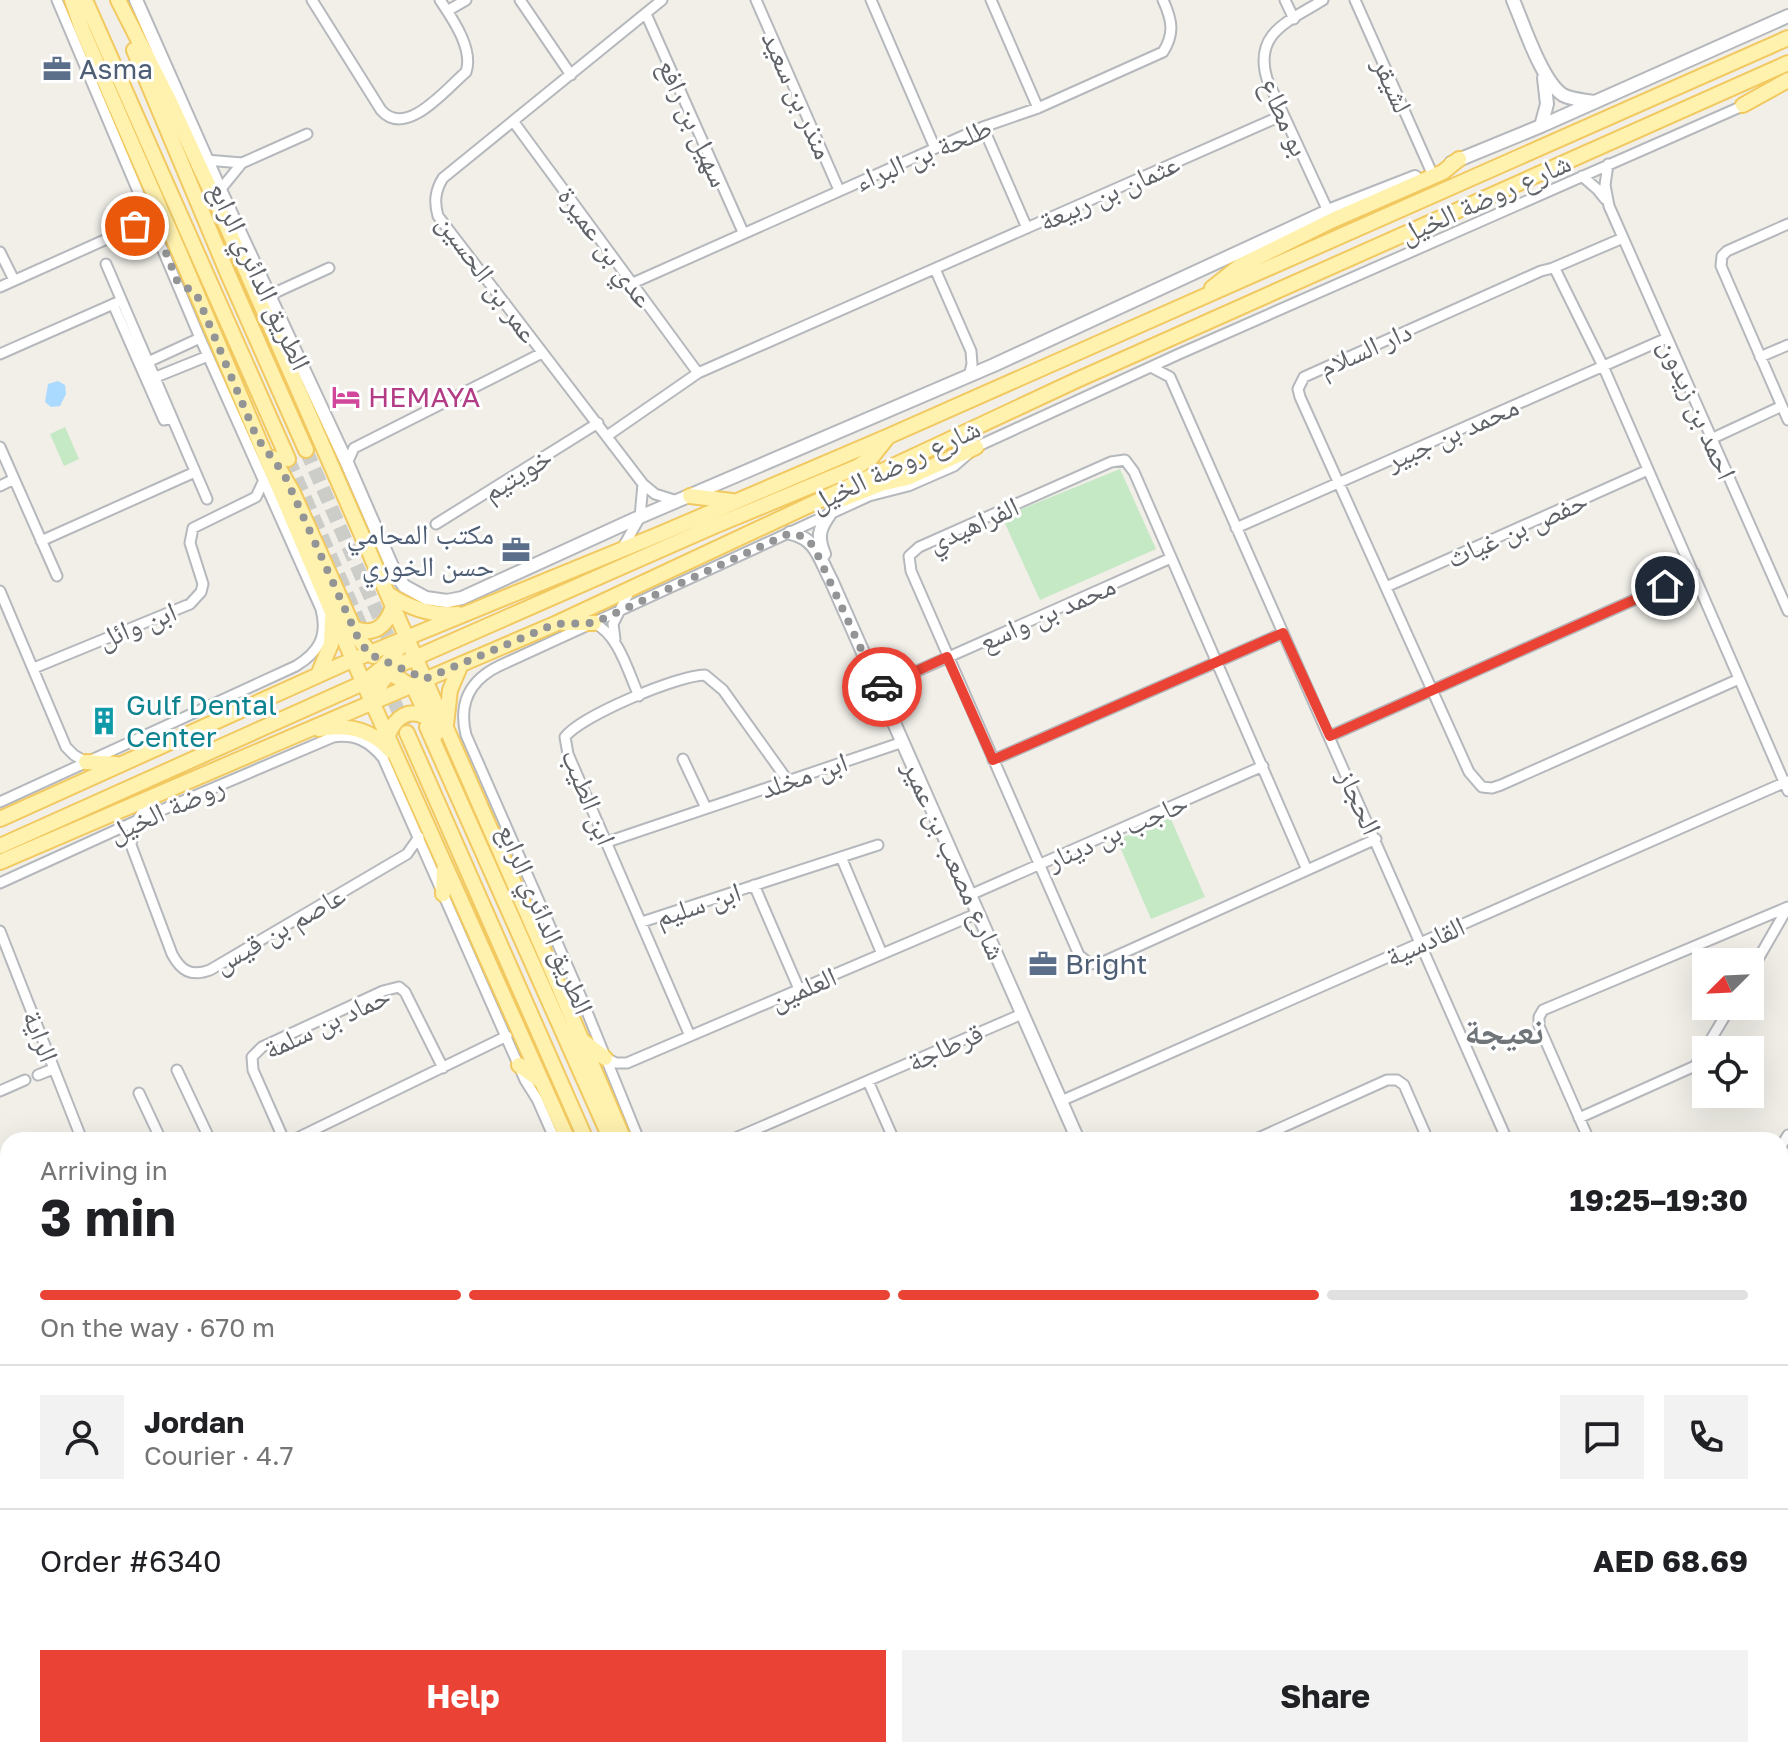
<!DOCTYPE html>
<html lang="en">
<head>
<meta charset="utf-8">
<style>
  :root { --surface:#fff; --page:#f2f2f2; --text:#202124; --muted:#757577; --line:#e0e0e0; --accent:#ea4335 }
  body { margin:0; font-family:"Golos Text","Noto Naskh Arabic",sans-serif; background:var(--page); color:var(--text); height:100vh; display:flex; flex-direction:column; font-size:30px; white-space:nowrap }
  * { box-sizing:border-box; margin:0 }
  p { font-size:26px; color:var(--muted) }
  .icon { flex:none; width:44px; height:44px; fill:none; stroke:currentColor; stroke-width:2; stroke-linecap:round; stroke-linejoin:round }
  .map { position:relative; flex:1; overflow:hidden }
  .sheet { position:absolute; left:0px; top:1132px; width:1788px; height:626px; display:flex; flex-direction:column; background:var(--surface); border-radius:24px 24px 0 0; box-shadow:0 8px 32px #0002 }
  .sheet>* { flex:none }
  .needle { width:52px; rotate:246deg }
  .controls { position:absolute; left:1692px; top:948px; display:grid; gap:16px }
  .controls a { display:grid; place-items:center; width:72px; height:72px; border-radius:0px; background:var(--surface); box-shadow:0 8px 32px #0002; font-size:40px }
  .pin { position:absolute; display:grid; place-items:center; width:68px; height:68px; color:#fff; margin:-34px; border:4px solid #fff; border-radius:50%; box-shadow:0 2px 8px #0007 }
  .courier { position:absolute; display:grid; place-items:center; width:80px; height:80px; margin:-40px; border:6px solid #ea4335; border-radius:50%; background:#fff; color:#222; box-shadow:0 2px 10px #0007 }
  .overview em { font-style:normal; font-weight:700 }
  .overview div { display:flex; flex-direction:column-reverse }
  .overview { display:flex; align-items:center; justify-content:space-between; height:136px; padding:0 40px }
  h1 { font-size:52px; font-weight:700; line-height:60px }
  .bar { display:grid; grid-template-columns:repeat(4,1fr); gap:12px 8px; align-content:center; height:96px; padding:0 40px }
  .bar i { height:10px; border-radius:6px; background:var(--line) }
  .bar .on { background:var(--accent) }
  .bar p { grid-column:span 4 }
  .line { display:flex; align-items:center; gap:20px; padding:0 40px; border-top:2px solid var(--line) }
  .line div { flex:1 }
  .round { display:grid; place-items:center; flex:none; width:84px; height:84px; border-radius:0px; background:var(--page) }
  .button { display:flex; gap:16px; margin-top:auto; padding:16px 40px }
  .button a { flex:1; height:92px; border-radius:0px; background:var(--accent); color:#fff; font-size:32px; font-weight:700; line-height:92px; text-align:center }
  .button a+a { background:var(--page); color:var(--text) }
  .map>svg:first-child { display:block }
  .green { fill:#c5e8c5 }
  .water { fill:#aadaff }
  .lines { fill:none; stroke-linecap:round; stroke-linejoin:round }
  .primary-tunnel { stroke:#ccccc8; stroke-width:14; stroke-dasharray:14 7; stroke-linecap:butt }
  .minor-casing { stroke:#b5b8bc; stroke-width:13 }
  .tertiary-casing { stroke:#b5b8bc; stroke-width:16 }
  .primary-casing { stroke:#f2c960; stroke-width:18 }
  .minor { stroke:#fff; stroke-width:9 }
  .tertiary { stroke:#fff; stroke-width:12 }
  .primary { stroke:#fff2af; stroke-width:14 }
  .done { stroke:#929495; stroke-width:8; stroke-dasharray:0 14.4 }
  .route { stroke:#ea4335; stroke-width:10 }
  .labels { text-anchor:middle; stroke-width:6; stroke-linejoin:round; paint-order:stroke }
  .service-label { font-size:28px; fill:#4e5e75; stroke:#fff; text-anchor:start }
  .street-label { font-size:28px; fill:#5f6368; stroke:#fff }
  .hotel-label { font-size:28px; fill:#b23c85; stroke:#fff; text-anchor:start }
  .culture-label { font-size:28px; fill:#0d838f; stroke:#fff; text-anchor:start }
  .district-label { font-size:36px; font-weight:bold; fill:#70757a; stroke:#fff }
</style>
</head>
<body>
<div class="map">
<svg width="1788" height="1757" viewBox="0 0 1788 1757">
  <rect width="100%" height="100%" fill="#f1efe8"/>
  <path class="green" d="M 65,427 L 79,459 L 64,466 L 50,434 Z
    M 1120,469 L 1156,549 L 1040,600 L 1002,517 Z
    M 1170,817 L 1205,897 L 1151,919 L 1117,840 Z
    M 8,1243 L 8,1750 L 197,1750 L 206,1757 L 0,1757 L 0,1248 Z"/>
  <path class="water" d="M 58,381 L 65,385 L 66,394 L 60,406 L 51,407 L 45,402 L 48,384 Z"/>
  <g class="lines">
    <path class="primary-tunnel" d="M 306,450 L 395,653
      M 288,459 L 366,638
      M 386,683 L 405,726"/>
    <defs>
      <path id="minor" d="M 312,0 L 381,110 C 406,139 446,89 466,72 C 474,49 452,18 440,0
        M 520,0 L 571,75
        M 662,0 L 443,178 C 435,191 434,202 438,216 L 643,484 L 655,494 L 677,501
        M 756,0 L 839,190
        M 871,0 L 935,148
        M 991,0 L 1038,108
        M 1285,0 L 1294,19
        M 1323,0 C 1290,21 1253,32 1267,79 L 1328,211
        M 1355,0 L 1431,171
        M 447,11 L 466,0
        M 646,14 L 743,232
        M 513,121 L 698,373
        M 983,127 L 1027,228
        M 206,160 L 242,163
        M 1608,164 L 1605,185 L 1609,206 L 1788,611
        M 1582,176 L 1597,189 L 1605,199
        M 220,190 L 242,163 L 307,134
        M 1788,224 L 1727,251 L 1722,256 L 1721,266 L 1788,420
        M 129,229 L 142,228 L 159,235
        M 0,252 L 14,280
        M 106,264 L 207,499
        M 1553,268 L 1623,238
        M 935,269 L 971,351 L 972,364 L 969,376
        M 633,283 L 983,127 L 1038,108 L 1163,52 C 1175,33 1172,20 1163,0
        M 0,287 L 129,229 L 139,221 L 144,204
        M 270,295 L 329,268
        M 113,304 L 164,420 L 172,418
        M 0,354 L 118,302
        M 1760,357 L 1788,345
        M 148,362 L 200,338
        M 1151,367 L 1170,377 L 1507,1140
        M 156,377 L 208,356
        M 607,436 L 698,373 L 1283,115
        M 1711,439 L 1782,406
        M 0,447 L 57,576
        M 347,463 L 354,448 L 542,353
        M 0,486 L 14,479
        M 436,524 L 598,423
        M 1236,528 L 1667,338
        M 41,541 L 195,472
        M 623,547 L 640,517 L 643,484
        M 1386,587 L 1648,470
        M 0,591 L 66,747 L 74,755 L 86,762
        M 594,623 C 619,635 628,672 639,696
        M 615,639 L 613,624 L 630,590
        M 34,668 L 190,604 L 201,592 L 203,584 L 190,543 L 193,528 L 256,497 L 263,482
        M 1739,679 L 1501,785 L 1492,788 L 1482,787 L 1469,772 L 1300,397 L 1298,389 L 1304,377 L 1541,271 L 1553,268 L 1556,271 L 1603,366 L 1788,791
        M 879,688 L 1171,558
        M 1330,736 L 1694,573
        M 683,759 L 706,808
        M 993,760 L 1283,633
        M 150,800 L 133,827 L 131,845 L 172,954 C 181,971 191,977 210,970 L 407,854 L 419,837
        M 0,802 L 296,666 C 319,652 328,636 321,609 L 200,338 L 57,0
        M 607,842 L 903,742
        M 841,857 L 882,954
        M 1307,870 L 1134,472 L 1125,460 L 1111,462 L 919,547 L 909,556 L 911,571 L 1079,955 L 1090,964 L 1103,962 L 1376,839
        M 0,883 L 136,821 L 333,737 C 355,734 369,741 383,758 L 525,1080 L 537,1099 L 555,1140
        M 754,885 L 799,989
        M 970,895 L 1263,766
        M 642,922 L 878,845
        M 0,931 L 82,1140
        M 1750,973 L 1788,907
        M 690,1036 L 568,754 L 565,737 C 581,716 678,675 705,675 L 723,690 L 788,781
        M 606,1058 L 616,1063 L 627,1063 L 978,913
        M 177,1070 L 210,1140
        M 38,1075 L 53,1069
        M 868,1081 L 894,1140
        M 0,1091 L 25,1080
        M 139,1093 L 161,1140
        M 1061,1101 L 1788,781
        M 1579,1118 L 1695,1066 L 1731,1006
        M 284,1140 L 253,1070 L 252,1057 L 262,1047 L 383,991 L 399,987 L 405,992 L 443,1068
        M 293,1140 L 507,1036
        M 639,1140 L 581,997 L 466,735 C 458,703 470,680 499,666 L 869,496 L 908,486 L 954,466 L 976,447 L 1179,354 L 1747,104
        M 731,1140 L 1022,1014
        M 1254,1140 L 1387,1080 L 1397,1080 L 1404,1085 L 1428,1140
        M 1589,1140 L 1539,1026 L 1539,1017 L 1543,1010 L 1788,907
        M 1780,1148 L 1788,1135
        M 0,1233 L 8,1229
        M 1780,1496 L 1788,1481
        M 1780,1664 L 1788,1650
        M 269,1750 L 278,1757
        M 428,1750 L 431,1757
        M 593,1750 L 596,1757
        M 672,1750 L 675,1757
        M 715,1750 L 718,1757
        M 829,1750 L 832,1757
        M 900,1750 L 903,1757
        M 1431,1750 L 1434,1757
        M 1752,1750 L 1765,1757
        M 137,1757 L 144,1750
        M 458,1757 L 473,1750
        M 1505,1757 L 1521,1750
        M 1635,1757 L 1639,1750
        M 1729,1757 L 1733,1750"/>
      <path id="tertiary" d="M 136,0 L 220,190 L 347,463 L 394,571 L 404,586 L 426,598 L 447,601 L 462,598 L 635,519 L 994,365 L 1328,211 L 1415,177
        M 1513,0 C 1523,23 1542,82 1563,95 C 1573,100 1584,100 1594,102
        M 1541,126 L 1547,104 L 1544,78
        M 1451,163 L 1541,126 L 1788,16
        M 790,533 C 817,539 819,558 831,580 L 1078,1140
        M 824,554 C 817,537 819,529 829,515
        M 1346,1750 L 1350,1757"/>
      <path id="primary" d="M 72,0 L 82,29 L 180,254 L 331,610 L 568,1140
        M 85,0 L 288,459
        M 118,0 L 170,102 L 220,211 L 545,954 L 624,1140
        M 134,50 L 228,274 L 306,450
        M 1743,105 L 1788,80
        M 1212,288 L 1240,266 L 1333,220 L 1443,172 L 1459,159
        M 273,458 L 293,493 L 358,638 L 373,656
        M 690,496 L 732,501
        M 843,499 L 881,484 L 907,478 L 976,447
        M 388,594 C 409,608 432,616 458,614
        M 563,623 L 594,623
        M 353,628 C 374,637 387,626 393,606
        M 384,669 L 414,688 L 436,734
        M 318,675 L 331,644 L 332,619
        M 371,701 L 383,680 L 401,664 L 712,527 L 857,467 L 872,457 L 887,438
        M 446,725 L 450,690 L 461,664
        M 427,727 L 611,1140
        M 319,729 C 347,724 371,729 391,751
        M 407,733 L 586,1140
        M 387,737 C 395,717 409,706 429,719
        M 86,762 L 116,764
        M 0,819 L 343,664 L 660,534 L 889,436 L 1788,38
        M 0,846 L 363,683 L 382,668 L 407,639
        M 0,862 L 555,624 L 1077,380 L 1788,63
        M 443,894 L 444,870
        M 583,1041 L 605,1058
        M 519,1065 L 541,1081
        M 847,1750 L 850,1757
        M 876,1750 L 879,1757"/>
    </defs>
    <use href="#minor" class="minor-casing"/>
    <use href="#tertiary" class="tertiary-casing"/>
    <use href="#primary" class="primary-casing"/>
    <use href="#minor" class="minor"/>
    <use href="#tertiary" class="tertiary"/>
    <use href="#primary" class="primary"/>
  </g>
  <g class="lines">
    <path class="done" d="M 135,226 L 129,229 L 148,230 L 159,235 L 178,283 L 196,293 L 257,438 L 284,474 L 358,638 L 369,654 L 425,679 L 555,624 L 594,623 L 790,533 L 805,537 L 814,547 L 879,688 L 882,687"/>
    <path class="route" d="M 882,687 L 947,657 L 993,760 L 1283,633 L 1330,736 L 1665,586"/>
  </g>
  <defs>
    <symbol id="office-bare" viewBox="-9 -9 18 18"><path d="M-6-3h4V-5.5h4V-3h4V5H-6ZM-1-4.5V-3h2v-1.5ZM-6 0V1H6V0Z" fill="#5c6f8a" stroke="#fff" stroke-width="2.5" paint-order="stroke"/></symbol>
    <symbol id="hotel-bare" viewBox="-9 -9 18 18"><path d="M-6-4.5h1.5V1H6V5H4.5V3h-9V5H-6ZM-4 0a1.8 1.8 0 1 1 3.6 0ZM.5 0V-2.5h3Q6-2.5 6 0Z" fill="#d1479c" stroke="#fff" stroke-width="2.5" paint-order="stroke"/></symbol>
    <symbol id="building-bare" viewBox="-9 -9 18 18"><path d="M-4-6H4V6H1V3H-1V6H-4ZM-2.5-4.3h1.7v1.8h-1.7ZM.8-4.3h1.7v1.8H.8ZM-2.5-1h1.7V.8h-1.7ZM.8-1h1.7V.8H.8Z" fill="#0f9aa8" stroke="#fff" stroke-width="2.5" paint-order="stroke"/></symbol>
  </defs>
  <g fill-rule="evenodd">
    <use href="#office-bare" x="37" y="49" width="40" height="40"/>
    <use href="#hotel-bare" x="326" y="377" width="40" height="40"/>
    <use href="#office-bare" x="496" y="530" width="40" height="40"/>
    <use href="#building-bare" x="84" y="701" width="40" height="40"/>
    <use href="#office-bare" x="1023" y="944" width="40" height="40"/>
  </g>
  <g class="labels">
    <g class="service-label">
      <text x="79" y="79">Asma</text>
      <text x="494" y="544" text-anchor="end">مكتب المحامي<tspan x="494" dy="32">حسن الخوري</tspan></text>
      <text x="1065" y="974">Bright</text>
    </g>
    <g class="street-label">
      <text transform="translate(1393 85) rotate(66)" y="10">لشيقر</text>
      <text transform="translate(798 95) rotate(66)" y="10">منذر بن سعيد</text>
      <text transform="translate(1285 117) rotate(66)" y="10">بو مطاع</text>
      <text transform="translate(694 123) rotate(66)" y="10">سهيل بن رافع</text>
      <text transform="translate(923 154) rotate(-23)" y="10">طلحة بن البراء</text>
      <text transform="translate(1109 192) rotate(-24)" y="10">عثمان بن ربيعة</text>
      <text transform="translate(1485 198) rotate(-24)" y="10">شارع روضة الخيل</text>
      <text transform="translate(606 247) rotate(54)" y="10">عدي بن عميرة</text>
      <text transform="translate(260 276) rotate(65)" y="10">الطريق الدائري الرابع</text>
      <text transform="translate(488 278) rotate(54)" y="10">عمر بن الحسين</text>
      <text transform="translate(1365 349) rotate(-24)" y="10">دار السلام</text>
      <text transform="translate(1698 409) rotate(66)" y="10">احمد بن زيدون</text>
      <text transform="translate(1452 433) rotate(-24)" y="10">محمد بن جبير</text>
      <text transform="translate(895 465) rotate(-25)" y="10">شارع روضة الخيل</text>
      <text transform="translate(517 474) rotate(-32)" y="10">خويتيم</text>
      <text transform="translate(973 524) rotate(-24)" y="10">الفراهيدي</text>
      <text transform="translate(1517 529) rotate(-24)" y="10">حفص بن غياث</text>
      <text transform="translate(1047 613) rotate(-24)" y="10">محمد بن واسع</text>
      <text transform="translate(137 625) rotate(-22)" y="10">ابن وائل</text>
      <text transform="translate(804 775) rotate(-19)" y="10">ابن مخلد</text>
      <text transform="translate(589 797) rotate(68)" y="10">ابن الطيب</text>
      <text transform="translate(1360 802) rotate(66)" y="10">الحجاز</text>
      <text transform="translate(166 809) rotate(-24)" y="10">روضة الخيل</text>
      <text transform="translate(1117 831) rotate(-24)" y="10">حاجب بن دينار</text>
      <text transform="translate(955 860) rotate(66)" y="10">شارع مصعب بن عمير</text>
      <text transform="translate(698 904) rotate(-18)" y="10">ابن سليم</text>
      <text transform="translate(546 919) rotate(67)" y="10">الطريق الدائري الرابع</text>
      <text transform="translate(279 929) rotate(-30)" y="10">عاصم بن قيس</text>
      <text transform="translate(1425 941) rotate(-24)" y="10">القادسية</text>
      <text transform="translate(803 988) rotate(-23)" y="10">العلمين</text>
      <text transform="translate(327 1022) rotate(-25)" y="10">حماد بن سلمة</text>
      <text transform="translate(41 1036) rotate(69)" y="10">الراية</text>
      <text transform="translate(945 1047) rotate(-24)" y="10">قرطاجة</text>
    </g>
    <g class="hotel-label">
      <text x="368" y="407">HEMAYA</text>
    </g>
    <g class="culture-label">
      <text x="126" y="715">Gulf Dental<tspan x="126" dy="32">Center</tspan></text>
    </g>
    <g class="district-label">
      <text x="1504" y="1044">نعيجة</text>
    </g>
  </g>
</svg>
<div class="controls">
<a><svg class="needle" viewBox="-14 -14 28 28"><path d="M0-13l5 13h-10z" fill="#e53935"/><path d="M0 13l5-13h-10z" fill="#757577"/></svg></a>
<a><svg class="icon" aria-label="locate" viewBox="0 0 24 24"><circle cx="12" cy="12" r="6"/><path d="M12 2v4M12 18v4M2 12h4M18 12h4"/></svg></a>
</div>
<div class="pin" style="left:135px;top:226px;background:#ea580c"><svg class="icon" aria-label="bag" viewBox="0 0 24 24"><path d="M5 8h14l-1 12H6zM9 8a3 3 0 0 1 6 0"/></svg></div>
<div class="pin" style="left:1665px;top:586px;background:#1f2937"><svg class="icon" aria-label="home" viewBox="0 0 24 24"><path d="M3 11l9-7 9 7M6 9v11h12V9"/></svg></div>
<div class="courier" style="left:882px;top:687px"><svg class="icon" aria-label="car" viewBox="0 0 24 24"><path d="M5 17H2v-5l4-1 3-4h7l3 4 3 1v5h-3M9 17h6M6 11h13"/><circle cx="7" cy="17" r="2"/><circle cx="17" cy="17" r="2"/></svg></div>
<section class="sheet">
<div class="overview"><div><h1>3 min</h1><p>Arriving in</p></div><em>19:25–19:30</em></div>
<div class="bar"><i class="on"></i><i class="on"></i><i class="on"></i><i></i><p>On the way · 670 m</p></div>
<div class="line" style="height:144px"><a class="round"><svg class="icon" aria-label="person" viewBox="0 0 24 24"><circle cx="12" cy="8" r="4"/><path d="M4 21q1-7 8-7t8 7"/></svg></a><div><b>Jordan</b><p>Courier · 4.7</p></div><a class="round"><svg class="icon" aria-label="chat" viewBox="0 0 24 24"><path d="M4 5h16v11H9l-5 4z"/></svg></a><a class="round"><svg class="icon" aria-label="phone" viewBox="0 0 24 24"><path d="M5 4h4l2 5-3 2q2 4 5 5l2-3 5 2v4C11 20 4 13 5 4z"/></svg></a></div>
<div class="line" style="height:104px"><div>Order #6340</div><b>AED 68.69</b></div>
<div class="button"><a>Help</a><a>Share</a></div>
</section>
</div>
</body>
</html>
